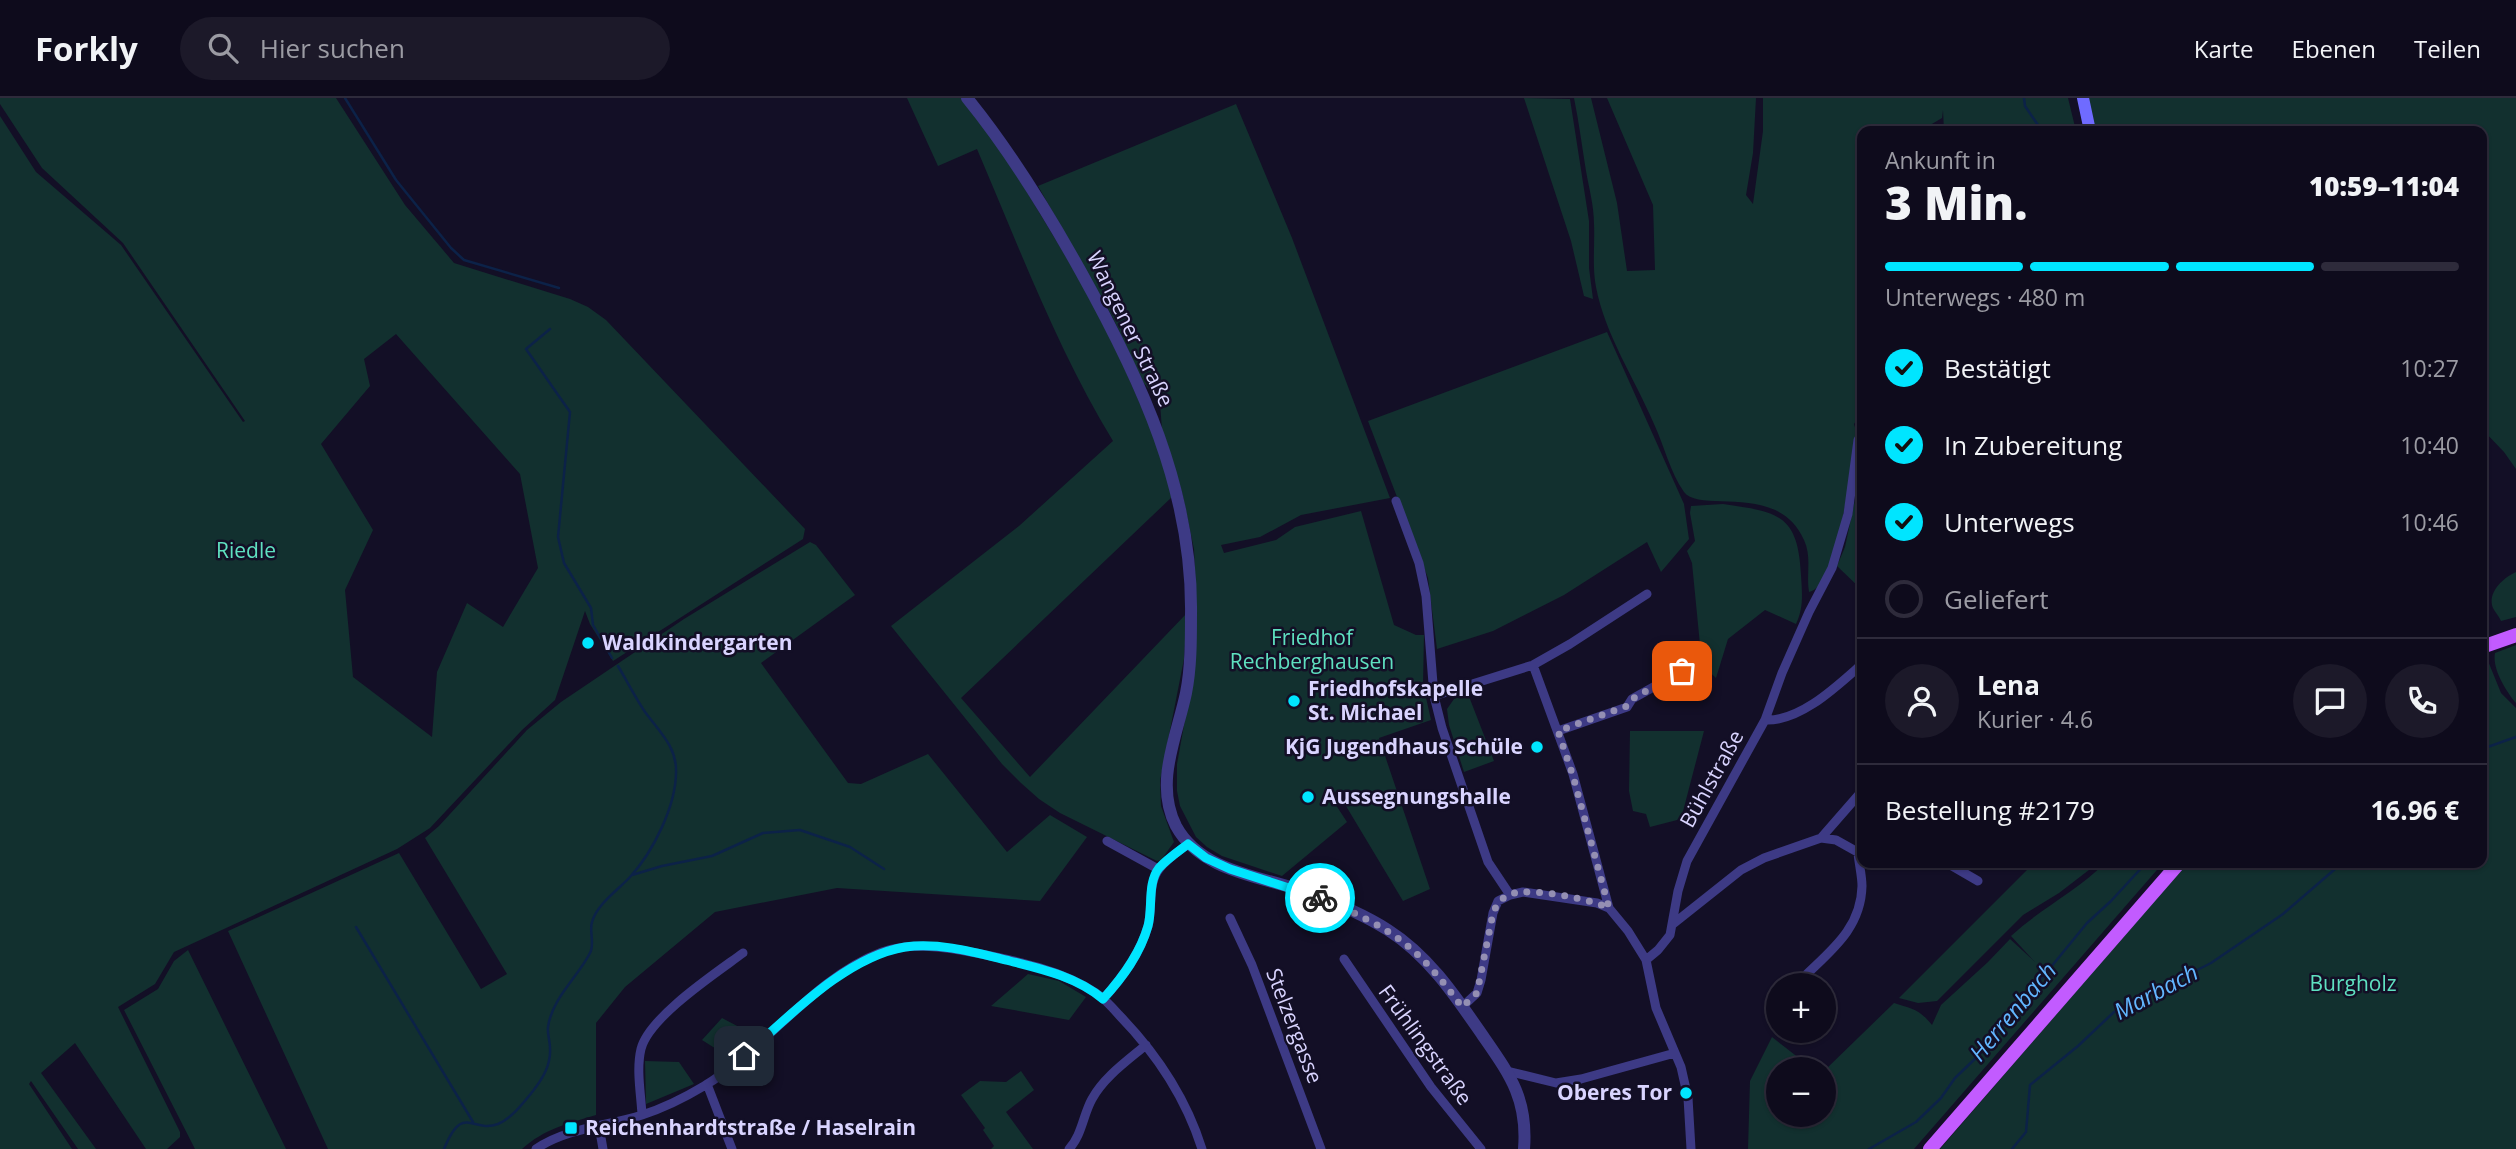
<!DOCTYPE html>
<html lang="de">
<head>
<meta charset="utf-8">
<style>
  :root { --surface:#0e0b1c; --page:#1c1929; --text:#f1f3f6; --muted:#9b9ba3; --line:#2e2b3b; --accent:#00e5ff }
  body { margin:0; font-family:"Open Sans",sans-serif; background:var(--page); color:var(--text); height:100vh; display:flex; flex-direction:column; font-size:26px; white-space:nowrap }
  * { box-sizing:border-box; margin:0 }
  p { font-size:23px; color:var(--muted) }
  .icon { flex:none; width:38px; height:38px; fill:none; stroke:currentColor; stroke-width:2; stroke-linecap:round; stroke-linejoin:round }
  .map { position:relative; flex:1; overflow:hidden }
  .details { position:absolute; left:1857px; top:28px; width:630px; height:742px; display:flex; flex-direction:column; background:var(--surface); border-radius:14px; box-shadow:0 2px 5px #0004,0 0 0 2px var(--line) }
  .details>* { flex:none }
  .controls { position:absolute; left:1766px; top:875px; display:grid; gap:14px }
  .controls a { display:grid; place-items:center; width:70px; height:70px; border-radius:50%; background:var(--surface); box-shadow:0 2px 5px #0004,0 0 0 2px var(--line); font-size:35px }
  .pin { position:absolute; display:grid; place-items:center; width:60px; height:60px; color:#fff; margin:-30px; border-radius:14px; box-shadow:0 4px 10px #0006 }
  .courier { position:absolute; display:grid; place-items:center; width:70px; height:70px; margin:-35px; border:5px solid #00e5ff; border-radius:50%; background:#fff; color:#222; box-shadow:0 2px 9px #0007 }
  .headline em { font-style:normal; font-weight:800 }
  .headline div { display:flex; flex-direction:column-reverse }
  .headline { display:flex; align-items:center; justify-content:space-between; height:119px; padding:0 28px }
  h1 { font-size:46px; font-weight:800; line-height:52px }
  .bar { display:grid; grid-template-columns:repeat(4,1fr); gap:10px 7px; align-content:center; height:84px; padding:0 28px }
  .bar i { height:9px; border-radius:5px; background:var(--line) }
  .bar .on { background:var(--accent) }
  .bar p { grid-column:span 4 }
  .line { display:flex; align-items:center; gap:18px; padding:0 28px; border-top:2px solid var(--line) }
  .line div { flex:1 }
  .round { display:grid; place-items:center; flex:none; width:74px; height:74px; border-radius:37px; background:var(--page) }
  ol { padding:0 28px; list-style:none }
  li { display:flex; align-items:center; gap:21px; height:77px }
  li p { margin-inline-start:auto }
  li .icon { padding:7px; border-radius:50%; background:var(--accent); color:#111; stroke-width:4 }
  li:last-child { color:var(--muted) }
  li i { width:38px; height:38px; border:4px solid var(--line); border-radius:50% }
  header { display:flex; align-items:center; gap:42px; box-sizing:border-box; height:98px; padding:0 35px; background:var(--surface); border-bottom:2px solid var(--line) }
  header strong { font-size:33px }
  nav { display:flex; gap:38px; margin-inline-start:auto; font-size:24px }
  .search { width:490px; height:63px; background:var(--page); display:flex; align-items:center; gap:18px; box-sizing:border-box; padding:0 24px; border-radius:38px; color:var(--muted); font-size:26px }
  .map>svg:first-child { display:block }
  .green { fill:#12302f; fill-rule:evenodd }
  .lines { fill:none; stroke-linecap:round; stroke-linejoin:round }
  .stream { stroke:#0c2248; stroke-width:2.5 }
  .minor { stroke:#3d3a85; stroke-width:9 }
  .tertiary { stroke:#3d3a85; stroke-width:12 }
  .secondary { stroke:#6f6bff; stroke-width:12 }
  .primary { stroke:#c25bff; stroke-width:14 }
  .done { stroke:#948fb3; stroke-width:7; stroke-dasharray:0 12.6 }
  .route { stroke:#00e5ff; stroke-width:9 }
  .poi-dot { fill:#00e5ff; stroke:#130f26; stroke-width:2.5 }
  .labels { text-anchor:middle; stroke-width:5; stroke-linejoin:round; paint-order:stroke }
  .street-label { font-size:21px; fill:#d9d4ff; stroke:#130f26 }
  .park-label { font-size:21px; fill:#5fe0c0; stroke:#130f26 }
  .poi-label { font-size:21px; font-weight:bold; fill:#d9d4ff; stroke:#130f26; text-anchor:start }
  .water-label { font-size:23px; font-style:italic; fill:#62b6ff; stroke:#130f26 }
</style>
</head>
<body>
<header>
<strong>Forkly</strong>
<div class="search"><svg class="icon" aria-label="search" viewBox="0 0 24 24"><circle cx="10" cy="10" r="6"/><path d="M15 15l6 6"/></svg>Hier suchen</div>
<nav><a>Karte</a><a>Ebenen</a><a>Teilen</a></nav>
</header>
<div class="map">
<svg width="2516" height="1051" viewBox="0 0 2516 1051">
  <rect width="100%" height="100%" fill="#130f26"/>
  <path class="green" d="M 0,0 L 336,0 L 405,107 L 454,165 L 570,201 L 588,209 L 606,222 L 805,431 L 803,441 L 613,563 L 590,526 L 585,513 L 555,602 L 522,632 L 430,730 L 397,751 L 174,854 L 155,886 L 118,909 L 180,1034 L 180,1039 L 167,1051 L 146,1051 L 75,945 L 41,975 L 96,1051 L 78,1051 L 31,983 L 29,986 L 72,1051 L 0,1051 L 0,18 L 36,74 L 121,147 L 243,324 L 245,323 L 123,145 L 42,70 L 0,6 ZM 396,236 L 520,376 L 538,470 L 503,529 L 467,505 L 437,574 L 432,639 L 353,579 L 345,492 L 373,432 L 321,346 L 370,288 L 364,261 Z
    M 907,0 L 962,0 L 998,46 L 1101,217 L 1158,347 L 1173,398 L 961,600 L 1030,679 L 1187,515 L 1184,561 L 1160,683 L 1161,708 L 1174,744 L 1161,762 L 1157,763 L 1060,715 L 1039,701 L 1021,685 L 1002,666 L 891,528 L 1019,428 L 1113,343 C 1057,251 1019,149 977,51 L 938,68 Z
    M 1524,0 L 1570,1 L 1589,123 L 1589,170 L 1593,201 L 1584,198 L 1571,143 Z
    M 1574,0 L 1591,0 L 1617,105 L 1627,173 L 1655,172 L 1653,107 L 1607,0 L 1756,0 L 1753,55 L 1746,97 L 1753,106 L 1763,33 L 1763,0 L 2068,0 L 2076,33 L 1944,33 L 1943,12 L 1942,20 L 1920,33 L 1862,33 L 1862,315 L 1854,326 L 1856,333 C 1852,361 1839,489 1809,494 C 1806,476 1812,459 1804,442 C 1778,383 1700,416 1684,394 C 1670,374 1664,347 1654,326 C 1635,281 1605,237 1596,189 C 1592,169 1595,146 1594,126 C 1594,108 1589,90 1586,73 C 1582,49 1579,24 1574,0 Z
    M 2087,0 L 2516,0 L 2516,371 L 2504,354 L 2482,331 L 2482,33 L 2096,33 Z
    M 1236,6 L 1292,140 L 1390,400 L 1301,417 L 1260,439 L 1221,447 L 1224,455 L 1276,442 L 1295,429 L 1361,413 L 1394,527 L 1416,537 L 1424,537 L 1423,586 L 1431,622 L 1379,640 L 1430,791 L 1403,803 L 1337,693 L 1330,698 L 1347,724 L 1282,778 L 1222,758 L 1207,749 L 1196,739 L 1180,708 L 1177,693 L 1177,666 L 1188,605 L 1196,496 L 1194,451 L 1182,394 L 1162,332 L 1160,305 L 1143,284 L 1113,220 L 1038,88 Z
    M 1607,234 L 1684,406 L 1689,441 L 1661,474 L 1647,444 L 1564,497 L 1493,533 L 1437,551 L 1428,480 L 1368,323 Z
    M 1862,351 L 1862,492 L 1837,468 L 1845,449 L 1855,402 Z
    M 1723,406 C 1778,414 1798,416 1801,477 C 1802,495 1804,509 1796,526 L 1765,512 L 1728,541 L 1716,580 L 1702,567 L 1692,465 L 1687,453 L 1695,443 L 1690,415 L 1691,408 Z
    M 810,444 L 816,447 L 855,497 L 761,565 L 848,685 L 861,686 L 928,656 L 1007,754 L 1050,717 L 1087,739 L 1040,803 L 837,790 L 715,814 L 625,889 L 596,925 L 596,1017 C 569,1025 544,1031 522,1051 L 328,1051 L 228,833 L 399,755 L 481,891 L 507,876 L 425,740 L 439,728 L 527,632 L 561,604 L 684,521 Z
    M 2516,474 L 2516,519 L 2501,523 C 2499,518 2493,512 2492,507 C 2489,492 2505,479 2516,474 Z
    M 2516,547 L 2516,605 C 2506,593 2492,571 2495,555 Z
    M 2482,561 L 2488,563 L 2501,595 L 2516,610 L 2516,1051 L 1940,1051 L 2187,765 L 2482,765 Z
    M 1468,596 L 1494,663 L 1464,674 L 1449,627 L 1447,611 L 1454,601 Z
    M 1630,633 L 1704,633 L 1681,721 L 1650,729 L 1646,716 L 1633,713 L 1629,693 Z
    M 2034,765 L 2098,765 L 2059,795 L 2023,817 L 1937,903 L 1918,905 L 1899,900 Z
    M 2105,765 L 2163,765 L 1914,1051 L 1748,1051 L 1750,983 L 1772,939 L 1813,971 L 1778,971 L 1778,1017 L 1824,1017 L 1824,973 L 1894,905 C 1913,911 1919,911 1932,927 L 1941,907 L 1988,864 L 2010,841 L 2035,864 L 2011,838 C 2040,811 2077,793 2105,765 Z
    M 188,852 L 286,1051 L 195,1051 L 124,912 L 158,891 L 174,863 Z
    M 1028,876 L 1059,883 L 1086,899 L 1069,922 L 991,908 Z
    M 722,920 L 758,939 L 732,961 L 702,942 Z
    M 645,963 L 679,964 L 694,986 L 646,1006 Z
    M 1021,973 L 1034,992 L 1006,1014 L 1033,1051 L 991,1051 L 994,1048 L 983,1032 L 985,1030 L 961,997 L 980,983 L 1006,984 Z"/>
  <g class="lines">
    <path class="stream" d="M 345,0 L 396,82 L 451,150 L 464,162 L 559,190
      M 2024,0 L 2025,8 L 2042,33
      M 550,231 L 526,251 L 570,314 L 558,439 L 564,465 L 591,510 L 593,527 L 612,560
      M 2482,651 L 2516,639
      M 632,777 L 662,768 L 712,758 L 763,735 L 800,732 L 850,749 L 884,771
      M 356,829 L 473,1024
      M 444,1051 C 463,1004 472,1036 498,1026 C 512,1020 524,1004 533,993 C 543,980 551,967 550,950 C 550,943 547,935 548,929 C 552,900 578,879 590,855 C 595,846 589,833 592,824 C 597,806 618,792 630,779 C 653,754 676,708 676,674 C 677,649 659,633 645,614 C 635,599 627,583 618,568
      M 1869,1051 L 1916,1024 L 1941,1000 L 1955,980 L 1978,958 L 2087,825 L 2111,803 L 2146,765
      M 2012,1051 L 2026,1034 L 2030,987 L 2078,948 L 2114,914 L 2211,865 L 2283,816 L 2342,765"/>
    <path class="minor" d="M 1396,403 L 1419,465 L 1426,498 L 1434,598 L 1442,630 L 1488,764 L 1510,797
      M 1533,567 L 1573,676 L 1609,810
      M 1434,598 L 1533,567 L 1570,546 L 1647,496
      M 1765,622 C 1800,624 1837,588 1862,566
      M 1558,633 L 1627,609 L 1632,601 L 1682,573
      M 1821,740 L 1836,742 L 1861,756
      M 1107,743 L 1158,771
      M 1947,765 L 1978,783
      M 1230,820 L 1252,867 L 1321,1051
      M 1673,826 L 1741,772 L 1764,760 L 1821,740 L 1862,693
      M 1344,861 L 1431,989 L 1481,1051
      M 1646,862 L 1658,852 L 1670,837 L 1678,793 L 1687,763 L 1765,622 L 1782,575 L 1809,514 L 1832,470 L 1848,416 L 1858,342 L 1862,336
      M 1796,887 C 1824,857 1861,835 1862,788 C 1862,778 1859,766 1858,755
      M 1103,901 C 1123,879 1140,856 1148,828 C 1153,810 1147,785 1160,770 C 1167,761 1179,753 1188,746
      M 1462,909 L 1477,895 L 1481,882 L 1493,815 L 1498,803 L 1510,797 L 1523,794 L 1597,805 L 1609,810 L 1628,833 L 1646,862 L 1656,910 L 1681,969 L 1688,1000 L 1691,1051
      M 1507,973 L 1556,985 L 1581,981 L 1675,955
      M 707,986 L 732,1051
      M 642,1017 C 641,996 636,972 641,951 C 649,919 716,875 743,855
      M 599,1028 L 603,1051
      M 536,1051 C 566,1030 608,1028 642,1017 C 664,1010 684,1000 704,988 C 766,951 813,880 882,854 C 912,844 946,849 976,855 C 1017,863 1061,872 1096,895 C 1105,901 1112,909 1119,917 C 1156,955 1186,1000 1202,1051
      M 1069,1051 C 1082,1037 1083,1017 1092,1001 C 1104,979 1127,963 1146,947"/>
    <path class="tertiary" d="M 967,0 C 1011,54 1047,113 1081,174 C 1140,280 1193,392 1191,517 C 1191,542 1191,570 1186,595 C 1177,638 1154,685 1176,728 C 1201,774 1261,778 1306,794 C 1334,804 1363,816 1388,832 C 1429,858 1456,899 1483,938 C 1510,977 1528,1001 1524,1051"/>
    <path class="secondary" d="M 2083,0 L 2090,33"/>
    <path class="primary" d="M 2482,549 L 2516,537
      M 1930,1051 L 2179,765"/>
  </g>
  <g class="lines">
    <path class="done" d="M 1320,800 C 1391,830 1416,846 1462,909 L 1477,895 L 1493,815 C 1497,806 1501,800 1511,796 C 1530,789 1590,801 1609,810 L 1573,678 L 1558,633 L 1627,608 L 1632,601 L 1682,573"/>
    <path class="route" d="M 744,958 C 789,919 845,859 905,849 C 940,844 977,855 1010,863 C 1042,871 1077,879 1103,901 C 1123,879 1140,856 1148,828 C 1153,810 1147,785 1159,770 C 1167,761 1179,753 1188,746 L 1206,760 L 1230,771 L 1320,800"/>
  </g>
  <g class="poi-dot">
    <circle cx="588" cy="545" r="7"/>
    <circle cx="1294" cy="603" r="7"/>
    <circle cx="1537" cy="649" r="7"/>
    <circle cx="1308" cy="699" r="7"/>
    <circle cx="1686" cy="995" r="7"/>
    <rect x="564" y="1023" width="14" height="14" rx="3.5"/>
  </g>
  <g class="labels">
    <g class="street-label">
      <text transform="translate(1130 231) rotate(64)" y="7">Wangener Straße</text>
      <text transform="translate(1712 681) rotate(-61)" y="7">Bühlstraße</text>
      <text transform="translate(1294 928) rotate(69)" y="7">Stelzergasse</text>
      <text transform="translate(1425 947) rotate(54)" y="7">Frühlingstraße</text>
    </g>
    <g class="park-label">
      <text x="246" y="460">Riedle</text>
      <text x="1312" y="547">Friedhof<tspan x="1312" dy="24">Rechberghausen</tspan></text>
      <text x="2353" y="893">Burgholz</text>
    </g>
    <g class="poi-label">
      <text x="602" y="552">Waldkindergarten</text>
      <text x="1308" y="598">Friedhofskapelle<tspan x="1308" dy="24">St. Michael</tspan></text>
      <text x="1523" y="656" text-anchor="end">KjG Jugendhaus Schüle</text>
      <text x="1322" y="706">Aussegnungshalle</text>
      <text x="1672" y="1002" text-anchor="end">Oberes Tor</text>
      <text x="585" y="1037">Reichenhardtstraße / Haselrain</text>
    </g>
    <g class="water-label">
      <text transform="translate(2156 894) rotate(-28)" y="8">Marbach</text>
      <text transform="translate(2013 914) rotate(-50)" y="8">Herrenbach</text>
    </g>
  </g>
</svg>
<div class="controls">
<a>+</a>
<a>−</a>
</div>
<div class="pin" style="left:1682px;top:573px;background:#ea580c"><svg class="icon" aria-label="bag" viewBox="0 0 24 24"><path d="M5 8h14l-1 12H6zM9 8a3 3 0 0 1 6 0"/></svg></div>
<div class="pin" style="left:744px;top:958px;background:#1f2937"><svg class="icon" aria-label="home" viewBox="0 0 24 24"><path d="M3 11l9-7 9 7M6 9v11h12V9"/></svg></div>
<div class="courier" style="left:1320px;top:800px"><svg class="icon" aria-label="bike" viewBox="0 0 24 24"><circle cx="6" cy="16" r="4"/><circle cx="18" cy="16" r="4"/><path d="M6 16l4-8h5l3 8M10 8l3 8H6M13 5h3"/></svg></div>
<section class="details">
<div class="headline"><div><h1>3 Min.</h1><p>Ankunft in</p></div><em>10:59–11:04</em></div>
<div class="bar"><i class="on"></i><i class="on"></i><i class="on"></i><i></i><p>Unterwegs · 480 m</p></div>
<ol>
<li><svg class="icon" aria-label="check" viewBox="0 0 24 24"><path d="M5 12l5 5 9-10"/></svg>Bestätigt<p>10:27</p></li>
<li><svg class="icon" aria-label="check" viewBox="0 0 24 24"><path d="M5 12l5 5 9-10"/></svg>In Zubereitung<p>10:40</p></li>
<li><svg class="icon" aria-label="check" viewBox="0 0 24 24"><path d="M5 12l5 5 9-10"/></svg>Unterwegs<p>10:46</p></li>
<li><i></i>Geliefert</li>
</ol>
<div class="line" style="height:126px"><a class="round"><svg class="icon" aria-label="person" viewBox="0 0 24 24"><circle cx="12" cy="8" r="4"/><path d="M4 21q1-7 8-7t8 7"/></svg></a><div><b>Lena</b><p>Kurier · 4.6</p></div><a class="round"><svg class="icon" aria-label="chat" viewBox="0 0 24 24"><path d="M4 5h16v11H9l-5 4z"/></svg></a><a class="round"><svg class="icon" aria-label="phone" viewBox="0 0 24 24"><path d="M5 4h4l2 5-3 2q2 4 5 5l2-3 5 2v4C11 20 4 13 5 4z"/></svg></a></div>
<div class="line" style="height:91px"><div>Bestellung #2179</div><b>16.96 €</b></div>
</section>
</div>
</body>
</html>
